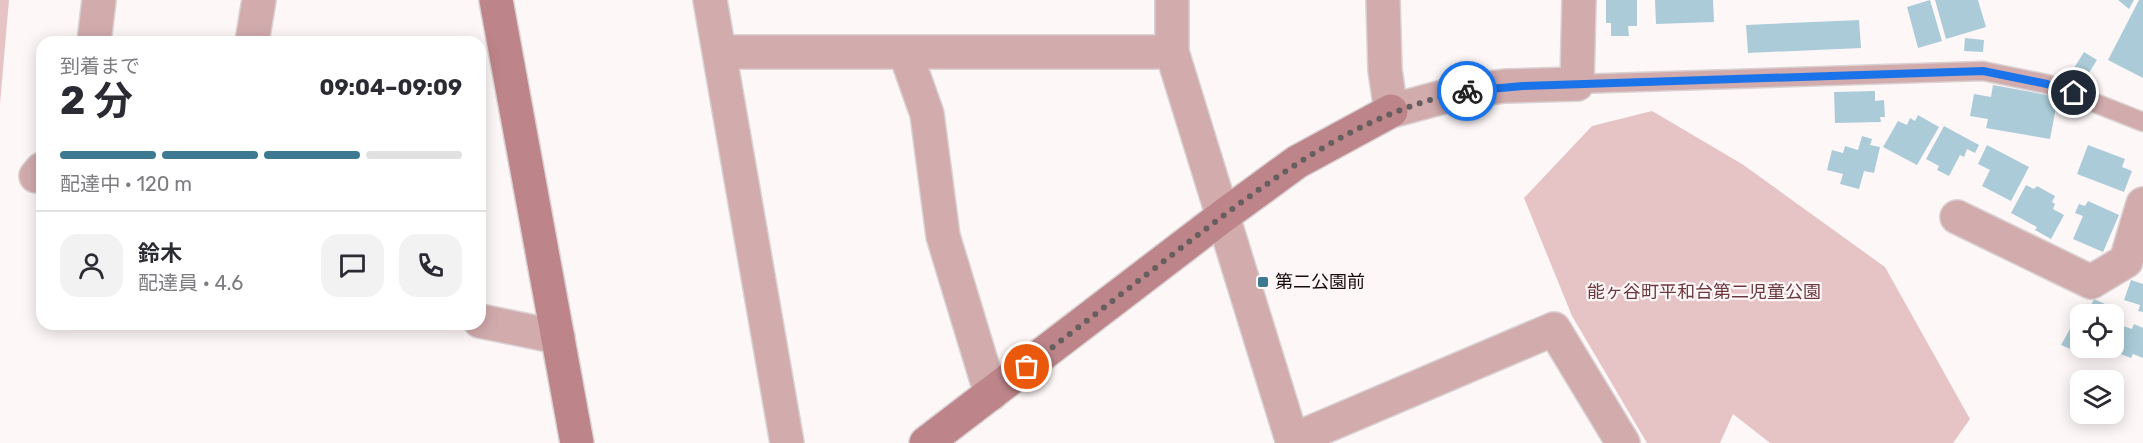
<!DOCTYPE html>
<html lang="ja">
<head>
<meta charset="utf-8">
<style>
  :root { --surface:#fff; --page:#f2f2f3; --text:#2b2b33; --muted:#7c7c81; --line:#e1e1e2; --accent:#3d7990 }
  body { margin:0; font-family:Rubik,"Noto Sans JP",sans-serif; background:var(--page); color:var(--text); height:100vh; display:flex; flex-direction:column; font-size:22px; white-space:nowrap }
  * { box-sizing:border-box; margin:0 }
  p { font-size:20px; color:var(--muted) }
  .icon { flex:none; width:33px; height:33px; fill:none; stroke:currentColor; stroke-width:2; stroke-linecap:round; stroke-linejoin:round }
  .map { position:relative; flex:1; overflow:hidden }
  .side { position:absolute; left:36px; top:36px; width:450px; height:294px; display:flex; flex-direction:column; background:var(--surface); border-radius:18px; box-shadow:0 3px 15px #0003 }
  .side>* { flex:none }
  .tools { position:absolute; left:2070px; top:304px; display:grid; gap:12px }
  .tools a { display:grid; place-items:center; width:54px; height:54px; border-radius:12px; background:var(--surface); box-shadow:0 3px 15px #0003; font-size:30px }
  .pin { position:absolute; display:grid; place-items:center; width:51px; height:51px; color:#fff; margin:-26px; border:3px solid #fff; border-radius:50%; box-shadow:0 2px 6px #0007 }
  .courier { position:absolute; display:grid; place-items:center; width:60px; height:60px; margin:-30px; border:4px solid #1a73e8; border-radius:50%; background:#fff; color:#222; box-shadow:0 2px 8px #0007 }
  .overview em { font-style:normal; font-weight:700 }
  .overview div { display:flex; flex-direction:column-reverse }
  .overview { display:flex; align-items:center; justify-content:space-between; height:102px; padding:0 24px }
  h1 { font-size:39px; font-weight:700; line-height:45px }
  .bar { display:grid; grid-template-columns:repeat(4,1fr); gap:9px 6px; align-content:center; height:72px; padding:0 24px }
  .bar i { height:8px; border-radius:4px; background:var(--line) }
  .bar .active { background:var(--accent) }
  .bar p { grid-column:span 4 }
  .line { display:flex; align-items:center; gap:15px; padding:0 24px; border-top:2px solid var(--line) }
  .line div { flex:1 }
  .round { display:grid; place-items:center; flex:none; width:63px; height:63px; border-radius:18px; background:var(--page) }
  .map>svg:first-child { display:block }
  .green { fill:#e6c4c6 }
  .building { fill:#abcbd8 }
  .lines { fill:none; stroke-linecap:round; stroke-linejoin:round }
  .lane-casing { stroke:#d9d1d2; stroke-width:21 }
  .street-casing { stroke:#d9d1d2; stroke-width:36 }
  .secondary-casing { stroke:#d9d1d2; stroke-width:36 }
  .lane { stroke:#d2abad; stroke-width:18 }
  .street { stroke:#d2abad; stroke-width:33 }
  .secondary { stroke:#bd8589; stroke-width:33 }
  .done { stroke:#675e5f; stroke-width:6; stroke-dasharray:0 10.8 }
  .route { stroke:#1a73e8; stroke-width:8 }
  .poi-dot { fill:#3d7990; stroke:#fef7f8; stroke-width:2 }
  .labels { text-anchor:middle; stroke-width:4.5; stroke-linejoin:round; paint-order:stroke }
  .poi-label { font-size:18px; fill:#160b0c; stroke:#fef7f8; text-anchor:start }
  .park-label { font-size:18px; fill:#6b393e; stroke:#fef7f8 }
</style>
</head>
<body>
<div class="map">
<svg width="2143" height="443" viewBox="0 0 2143 443">
  <rect width="100%" height="100%" fill="#fef7f8"/>
  <path class="green" d="M 0,0 L 9,0 L 0,104 Z
    M 1652,111 L 1742,164 L 1885,267 L 1970,419 L 1953,443 L 1770,443 L 1733,414 L 1720,443 L 1647,443 L 1572,316 L 1524,198 L 1592,126 Z"/>
  <path class="building" d="M 1606,0 L 1637,0 L 1637,26 L 1628,26 L 1629,36 L 1611,36 L 1611,23 L 1606,23 Z
    M 1655,0 L 1713,0 L 1714,22 L 1656,24 Z
    M 1930,0 L 1942,41 L 1918,48 L 1907,7 Z
    M 1935,0 L 1978,0 L 1986,27 L 1946,39 Z
    M 2118,0 L 2134,0 L 2129,9 Z
    M 2139,0 L 2143,0 L 2143,78 L 2108,60 Z
    M 1859,20 L 1861,48 L 1748,53 L 1746,25 Z
    M 1965,38 L 1984,40 L 1983,52 L 1964,51 Z
    M 2084,52 L 2097,60 L 2087,76 L 2074,68 Z
    M 1993,85 L 2058,97 L 2050,139 L 1986,128 L 1988,119 L 1970,116 L 1974,94 L 1991,97 Z
    M 1875,91 L 1875,101 L 1884,100 L 1885,117 L 1880,117 L 1881,122 L 1835,123 L 1834,92 Z
    M 1918,115 L 1939,127 L 1917,165 L 1883,147 L 1898,121 L 1907,125 L 1910,118 L 1915,121 Z
    M 1944,126 L 1979,145 L 1975,153 L 1967,149 L 1964,157 L 1960,155 L 1949,176 L 1937,170 L 1939,166 L 1926,159 Z
    M 1862,136 L 1872,139 L 1870,145 L 1880,147 L 1874,173 L 1864,171 L 1859,189 L 1840,184 L 1843,174 L 1827,170 L 1832,150 L 1843,153 L 1845,146 L 1858,150 Z
    M 1987,145 L 2029,167 L 2011,201 L 1982,186 L 1990,170 L 1978,164 Z
    M 2088,145 L 2125,159 L 2122,167 L 2132,171 L 2124,192 L 2077,174 Z
    M 2026,185 L 2034,189 L 2037,186 L 2055,196 L 2052,202 L 2055,204 L 2053,209 L 2064,215 L 2051,239 L 2035,230 L 2037,227 L 2011,213 Z
    M 2088,201 L 2119,215 L 2103,252 L 2073,239 L 2083,216 L 2075,213 L 2079,204 L 2085,206 Z
    M 2131,280 L 2143,284 L 2143,312 L 2138,311 L 2140,305 L 2124,300 Z
    M 2094,299 L 2105,304 L 2102,309 L 2106,310 L 2104,315 L 2080,315 L 2080,348 L 2105,348 L 2101,356 L 2087,350 L 2084,355 L 2061,345 L 2084,304 L 2090,307 Z
    M 2134,324 L 2143,328 L 2143,358 L 2133,354 L 2131,358 L 2113,351 L 2123,326 L 2132,329 Z"/>
  <g class="lines">
    <defs>
      <path id="lane" d="M 1577,84 L 1983,71 L 2047,84 L 2143,122"/>
      <path id="street" d="M 710,0 L 787,443
        M 1172,0 L 1172,52 L 1293,443
        M 1383,0 L 1385,70 L 1391,111 L 1465,91 L 1505,86 L 1577,84 L 1579,0
        M 94,42 L 99,0
        M 252,42 L 259,0
        M 720,52 L 1172,52
        M 905,52 L 927,114 L 943,236 L 991,394
        M 36,176 L 42,169
        M 1957,217 L 2091,282 L 2126,261 L 2143,204
        M 480,321 L 558,337
        M 1293,440 L 1554,329 L 1623,443"/>
      <path id="secondary" d="M 496,0 L 577,443
        M 926,443 L 1223,216 L 1297,162 L 1391,111"/>
    </defs>
    <use href="#lane" class="lane-casing"/>
    <use href="#street" class="street-casing"/>
    <use href="#secondary" class="secondary-casing"/>
    <use href="#lane" class="lane"/>
    <use href="#street" class="street"/>
    <use href="#secondary" class="secondary"/>
  </g>
  <g class="lines">
    <path class="done" d="M 1027,367 C 1080,326 1133,285 1186,244 C 1271,179 1360,111 1467,91"/>
    <path class="route" d="M 1467,91 L 1523,86 L 1983,71 L 2047,84 L 2074,93"/>
  </g>
  <rect class="poi-dot" x="1257" y="276" width="12" height="12" rx="3"/>
  <g class="labels">
    <g class="poi-label">
      <text x="1275" y="288">第二公園前</text>
    </g>
    <g class="park-label">
      <text x="1704" y="298">能ヶ谷町平和台第二児童公園</text>
    </g>
  </g>
</svg>
<div class="tools">
<a><svg class="icon" aria-label="locate" viewBox="0 0 24 24"><circle cx="12" cy="12" r="6"/><path d="M12 2v4M12 18v4M2 12h4M18 12h4"/></svg></a>
<a><svg class="icon" aria-label="layers" viewBox="0 0 24 24"><path d="M12 4l9 5-9 5-9-5zM3 14l9 5 9-5"/></svg></a>
</div>
<div class="pin" style="left:1027px;top:367px;background:#ea580c"><svg class="icon" aria-label="bag" viewBox="0 0 24 24"><path d="M5 8h14l-1 12H6zM9 8a3 3 0 0 1 6 0"/></svg></div>
<div class="pin" style="left:2074px;top:93px;background:#1f2937"><svg class="icon" aria-label="home" viewBox="0 0 24 24"><path d="M3 11l9-7 9 7M6 9v11h12V9"/></svg></div>
<div class="courier" style="left:1467px;top:91px"><svg class="icon" aria-label="bike" viewBox="0 0 24 24"><circle cx="6" cy="16" r="4"/><circle cx="18" cy="16" r="4"/><path d="M6 16l4-8h5l3 8M10 8l3 8H6M13 5h3"/></svg></div>
<section class="side">
<div class="overview"><div><h1>2 分</h1><p>到着まで</p></div><em>09:04–09:09</em></div>
<div class="bar"><i class="active"></i><i class="active"></i><i class="active"></i><i></i><p>配達中 · 120 m</p></div>
<div class="line" style="height:108px"><a class="round"><svg class="icon" aria-label="person" viewBox="0 0 24 24"><circle cx="12" cy="8" r="4"/><path d="M4 21q1-7 8-7t8 7"/></svg></a><div><b>鈴木</b><p>配達員 · 4.6</p></div><a class="round"><svg class="icon" aria-label="chat" viewBox="0 0 24 24"><path d="M4 5h16v11H9l-5 4z"/></svg></a><a class="round"><svg class="icon" aria-label="phone" viewBox="0 0 24 24"><path d="M5 4h4l2 5-3 2q2 4 5 5l2-3 5 2v4C11 20 4 13 5 4z"/></svg></a></div>
</section>
</div>
</body>
</html>
